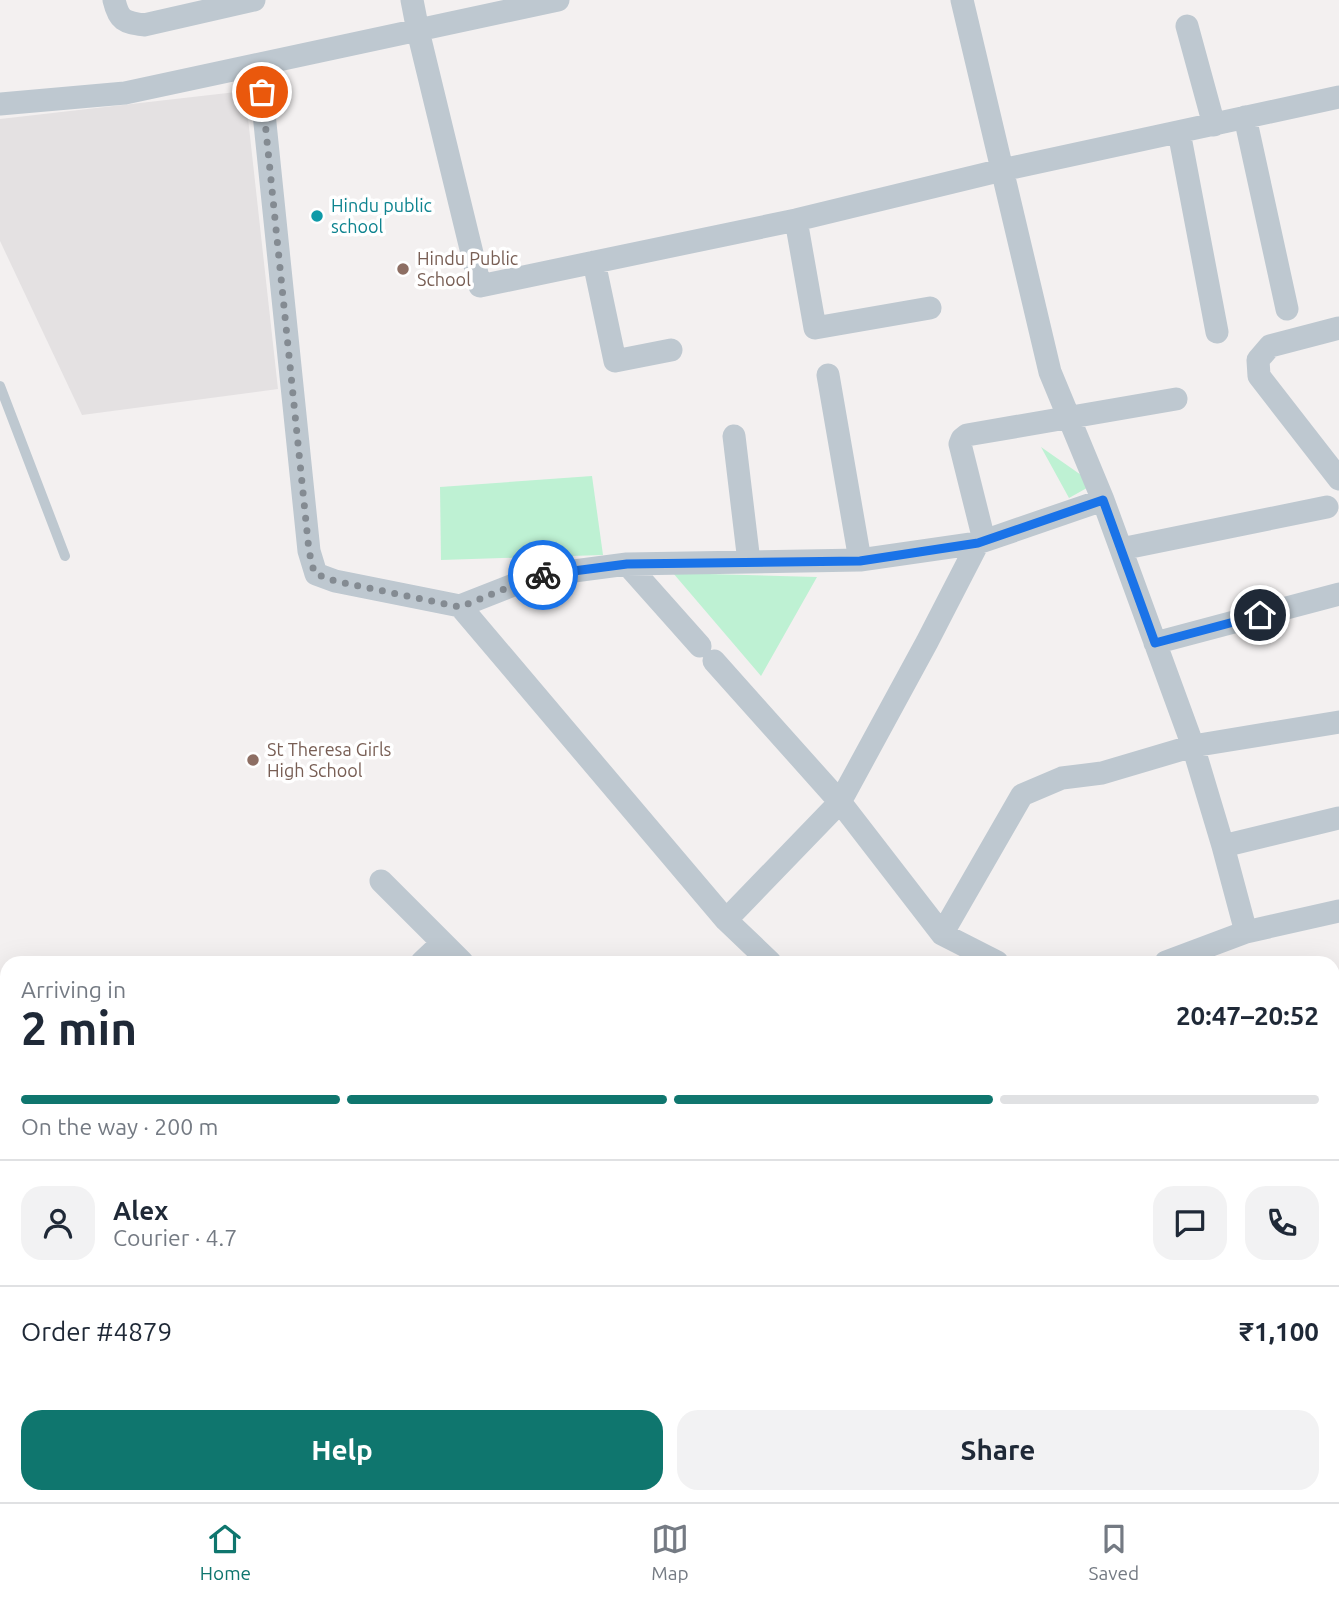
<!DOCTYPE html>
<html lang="en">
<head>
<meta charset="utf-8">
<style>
  :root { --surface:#fff; --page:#f2f2f3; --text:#1f2937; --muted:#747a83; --line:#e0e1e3; --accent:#0f766e }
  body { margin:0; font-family:Ubuntu,sans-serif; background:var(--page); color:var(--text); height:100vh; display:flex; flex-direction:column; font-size:26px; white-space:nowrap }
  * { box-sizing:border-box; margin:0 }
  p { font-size:23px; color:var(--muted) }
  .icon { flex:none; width:38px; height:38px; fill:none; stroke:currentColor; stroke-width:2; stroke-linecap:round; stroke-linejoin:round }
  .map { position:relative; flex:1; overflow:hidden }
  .side { position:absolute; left:0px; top:956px; width:1340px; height:548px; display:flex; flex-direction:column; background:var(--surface); border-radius:21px 21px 0 0; box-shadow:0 7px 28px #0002 }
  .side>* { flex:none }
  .pin { position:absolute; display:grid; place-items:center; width:60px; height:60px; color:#fff; margin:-30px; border:4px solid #fff; border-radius:50%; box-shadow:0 2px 7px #0007 }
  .courier { position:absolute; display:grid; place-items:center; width:70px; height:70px; margin:-35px; border:5px solid #1a73e8; border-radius:50%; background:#fff; color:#222; box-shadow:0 2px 9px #0007 }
  .head em { font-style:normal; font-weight:700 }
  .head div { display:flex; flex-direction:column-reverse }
  .head { display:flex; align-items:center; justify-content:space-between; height:119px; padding:0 21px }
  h1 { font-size:46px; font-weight:700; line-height:52px }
  .bar { display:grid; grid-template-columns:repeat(4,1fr); gap:10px 7px; align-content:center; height:84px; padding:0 21px }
  .bar i { height:9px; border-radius:5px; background:var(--line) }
  .bar .current { background:var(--accent) }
  .bar p { grid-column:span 4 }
  .line { display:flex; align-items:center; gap:18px; padding:0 21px; border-top:2px solid var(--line) }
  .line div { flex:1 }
  .round { display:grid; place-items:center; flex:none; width:74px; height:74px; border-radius:21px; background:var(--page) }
  .button { display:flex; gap:14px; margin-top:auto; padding:14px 21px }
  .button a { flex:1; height:80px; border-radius:21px; background:var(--accent); color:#fff; font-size:28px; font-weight:700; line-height:80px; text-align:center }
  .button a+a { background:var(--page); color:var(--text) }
  .menu { display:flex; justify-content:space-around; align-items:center; height:98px; border-top:2px solid var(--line); background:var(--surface); font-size:19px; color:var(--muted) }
  .menu a { display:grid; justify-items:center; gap:4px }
  .menu .current { color:var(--accent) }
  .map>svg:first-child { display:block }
  .education { fill:#e4e1e2 }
  .green { fill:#bef1d3 }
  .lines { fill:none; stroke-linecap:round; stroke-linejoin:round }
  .service { stroke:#bec8d0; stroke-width:10 }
  .minor { stroke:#bec8d0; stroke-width:23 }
  .done { stroke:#848b92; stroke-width:7; stroke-dasharray:0 12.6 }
  .route { stroke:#1a73e8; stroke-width:9 }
  .culture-dot { fill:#0f9aa8; stroke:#fff; stroke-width:2.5 }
  .education-dot { fill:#8d6e63; stroke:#fff; stroke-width:2.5 }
  .labels { text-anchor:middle; stroke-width:7; stroke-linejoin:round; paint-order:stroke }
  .culture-label { font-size:18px; fill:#0d838f; stroke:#fff; text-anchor:start }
  .education-label { font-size:18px; fill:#785e54; stroke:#fff; text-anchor:start }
</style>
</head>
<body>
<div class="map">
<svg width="1339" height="1502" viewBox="0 0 1339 1502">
  <rect width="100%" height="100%" fill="#f3f0f0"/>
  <path class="education" d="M 245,91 L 278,389 L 82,415 L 0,241 L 0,119 Z"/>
  <path class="green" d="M 1041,447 L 1094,484 L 1069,498 Z
    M 592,476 L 603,555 L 441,560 L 440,487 Z
    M 673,573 L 817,577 L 761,676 Z
    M 473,1496 L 538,1496 L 546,1502 L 476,1502 Z
    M 884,1496 L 1125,1496 L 1128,1502 L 879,1502 Z"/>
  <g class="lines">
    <path class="service" d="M 0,386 L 65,556"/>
    <path class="minor" d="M 114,0 C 119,21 124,22 144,25 L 254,0
      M 412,0 L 418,31 L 480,286 L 796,220 L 1002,170 L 1339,97
      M 962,0 L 1050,372 L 1103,500 L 1193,746 L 1223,846 L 1246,932
      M 1187,26 L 1214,125
      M 259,65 L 309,551 L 316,574 L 335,581 L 460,606 L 536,576 L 627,564 L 860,560 L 978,543 L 1103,500
      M 0,104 L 125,93 L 558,0
      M 1245,117 L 1287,309
      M 1179,132 L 1217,332
      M 796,220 L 815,328 L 930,308
      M 594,262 L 615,361 L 671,350
      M 1339,328 L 1270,346 L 1258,360 L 1259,376 L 1339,479
      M 828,375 L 860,560
      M 734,436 L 749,562
      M 984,540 L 960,444 L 962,439 L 967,435 L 1176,399
      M 1121,549 L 1327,507
      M 627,564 L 700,646
      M 460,606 L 726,920 L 770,962
      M 1155,643 L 1339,594
      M 714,661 L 840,802 L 942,934 L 997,962
      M 1223,846 L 1339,818
      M 381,881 L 462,962
      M 726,920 L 840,802 L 927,642 L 978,543
      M 942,934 L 1022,795 L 1062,778 L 1102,773 L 1193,746 L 1339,722
      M 422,962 L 442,943
      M 1166,962 L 1246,932 L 1339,911
      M 1334,1215 L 1339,1220
      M 1334,1346 L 1339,1342
      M 0,1370 L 7,1363
      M 1334,1427 L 1339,1435
      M 1239,1496 L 1244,1502
      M 283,1502 L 289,1496
      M 605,1502 L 607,1496"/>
  </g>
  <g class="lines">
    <path class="done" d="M 262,92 L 309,551 L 314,572 L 316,574 L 335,581 L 460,607 L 536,576 L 543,575"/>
    <path class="route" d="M 543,575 L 627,564 L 860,561 L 978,543 L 1103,500 L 1155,643 L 1260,615"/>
  </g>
  <circle class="culture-dot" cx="317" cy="216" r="7"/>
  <g class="education-dot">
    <circle cx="403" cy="269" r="7"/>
    <circle cx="253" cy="760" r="7"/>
  </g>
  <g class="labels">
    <g class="culture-label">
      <text x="331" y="212">Hindu public<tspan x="331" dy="21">school</tspan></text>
    </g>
    <g class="education-label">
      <text x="417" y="265">Hindu Public<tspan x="417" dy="21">School</tspan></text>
      <text x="267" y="756">St Theresa Girls<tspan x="267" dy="21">High School</tspan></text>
    </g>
  </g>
</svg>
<div class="pin" style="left:262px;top:92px;background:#ea580c"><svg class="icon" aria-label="bag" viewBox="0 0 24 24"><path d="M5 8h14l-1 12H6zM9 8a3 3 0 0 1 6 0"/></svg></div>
<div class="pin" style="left:1260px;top:615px;background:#1f2937"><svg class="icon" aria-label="home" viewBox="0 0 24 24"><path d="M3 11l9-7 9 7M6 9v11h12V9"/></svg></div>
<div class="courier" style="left:543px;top:575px"><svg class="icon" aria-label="bike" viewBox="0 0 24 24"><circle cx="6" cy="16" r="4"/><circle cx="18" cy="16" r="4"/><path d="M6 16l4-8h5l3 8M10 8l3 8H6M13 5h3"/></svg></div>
<section class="side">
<div class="head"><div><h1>2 min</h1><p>Arriving in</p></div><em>20:47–20:52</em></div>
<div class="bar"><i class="current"></i><i class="current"></i><i class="current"></i><i></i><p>On the way · 200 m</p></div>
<div class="line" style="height:126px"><a class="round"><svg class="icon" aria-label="person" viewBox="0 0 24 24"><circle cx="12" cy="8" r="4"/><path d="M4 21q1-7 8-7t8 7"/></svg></a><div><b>Alex</b><p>Courier · 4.7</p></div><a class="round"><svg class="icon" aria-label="chat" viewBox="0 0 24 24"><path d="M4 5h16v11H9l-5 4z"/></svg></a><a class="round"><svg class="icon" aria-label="phone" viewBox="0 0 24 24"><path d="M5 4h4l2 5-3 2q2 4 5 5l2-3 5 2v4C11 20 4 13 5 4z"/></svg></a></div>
<div class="line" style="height:91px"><div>Order #4879</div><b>₹1,100</b></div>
<div class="button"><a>Help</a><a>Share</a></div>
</section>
</div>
<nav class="menu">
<a class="current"><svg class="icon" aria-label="home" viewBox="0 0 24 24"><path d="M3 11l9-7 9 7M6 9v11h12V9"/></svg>Home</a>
<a><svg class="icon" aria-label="map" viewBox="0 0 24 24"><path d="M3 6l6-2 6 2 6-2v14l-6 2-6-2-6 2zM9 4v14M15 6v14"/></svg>Map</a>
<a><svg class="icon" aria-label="saved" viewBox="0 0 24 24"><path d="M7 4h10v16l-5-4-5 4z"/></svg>Saved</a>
</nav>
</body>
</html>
